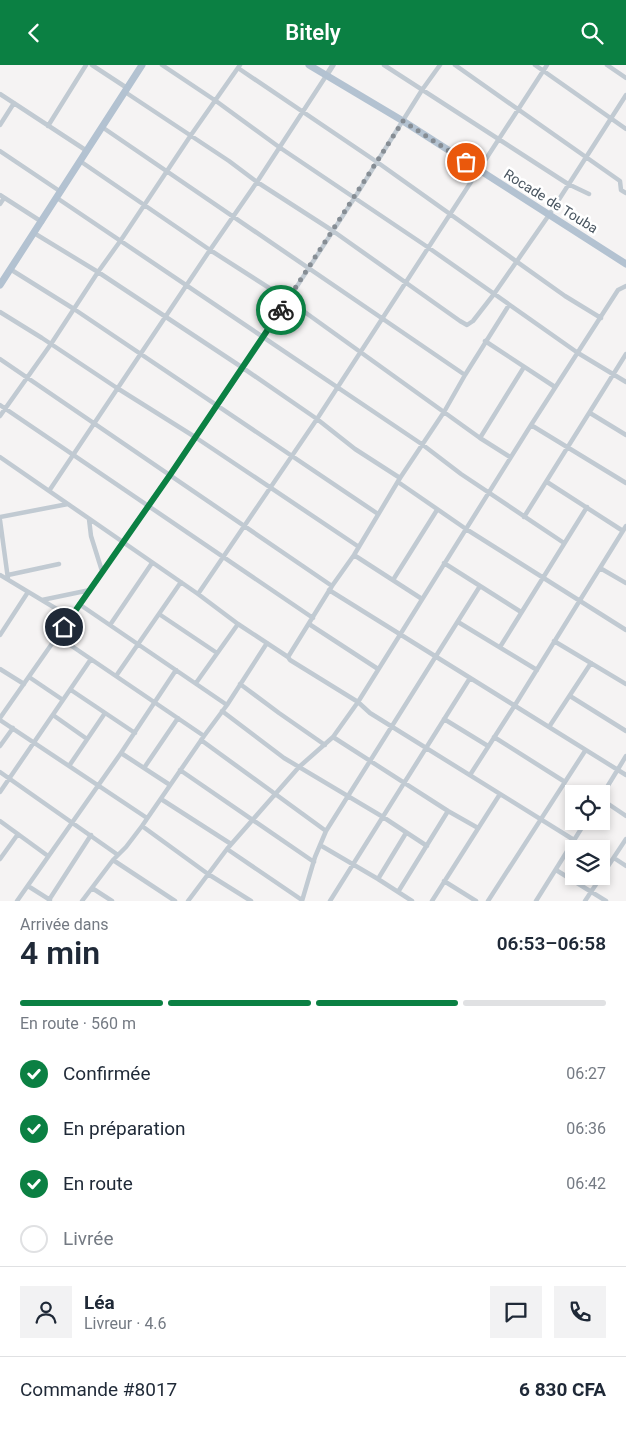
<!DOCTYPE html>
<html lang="fr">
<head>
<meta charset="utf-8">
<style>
  :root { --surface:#fff; --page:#f2f2f3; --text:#1f2937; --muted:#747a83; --line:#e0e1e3; --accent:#0b8043 }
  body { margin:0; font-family:Roboto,sans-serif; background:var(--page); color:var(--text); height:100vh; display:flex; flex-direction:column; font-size:19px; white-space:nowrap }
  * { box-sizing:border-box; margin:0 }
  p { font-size:16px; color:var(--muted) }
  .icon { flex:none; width:28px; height:28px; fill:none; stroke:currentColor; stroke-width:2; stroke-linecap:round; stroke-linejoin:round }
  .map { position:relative; height:836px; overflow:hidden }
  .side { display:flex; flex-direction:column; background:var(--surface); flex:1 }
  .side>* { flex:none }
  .tools { position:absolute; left:565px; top:720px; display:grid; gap:10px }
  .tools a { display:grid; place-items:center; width:45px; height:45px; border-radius:0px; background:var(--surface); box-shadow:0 2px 8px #0003; font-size:25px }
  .pin { position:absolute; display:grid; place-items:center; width:42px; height:42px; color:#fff; margin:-21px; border:2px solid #fff; border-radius:50%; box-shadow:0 1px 5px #0007 }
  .courier { position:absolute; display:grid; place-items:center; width:50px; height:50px; margin:-25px; border:4px solid #0b8043; border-radius:50%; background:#fff; color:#222; box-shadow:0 1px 6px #0007 }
  .overview em { font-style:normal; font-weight:600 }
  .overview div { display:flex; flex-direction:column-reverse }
  .overview { display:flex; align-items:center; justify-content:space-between; height:85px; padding:0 20px }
  h1 { font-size:32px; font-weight:600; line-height:38px }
  .bar { display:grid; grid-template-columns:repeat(4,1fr); gap:8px 5px; align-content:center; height:60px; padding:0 20px }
  .bar i { height:6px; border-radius:4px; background:var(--line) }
  .bar .current { background:var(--accent) }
  .bar p { grid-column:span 4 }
  .line { display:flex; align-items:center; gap:12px; padding:0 20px; border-top:1px solid var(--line) }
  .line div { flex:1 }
  .round { display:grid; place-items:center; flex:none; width:52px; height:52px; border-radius:0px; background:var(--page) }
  ol { padding:0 20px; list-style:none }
  li { display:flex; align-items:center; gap:15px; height:55px }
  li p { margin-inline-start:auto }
  li .icon { padding:5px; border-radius:50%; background:var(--accent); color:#fff; stroke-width:4 }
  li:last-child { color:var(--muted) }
  li i { width:28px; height:28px; border:2px solid var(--line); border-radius:50% }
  header { display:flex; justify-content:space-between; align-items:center; height:65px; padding:0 20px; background:var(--accent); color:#fff; font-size:22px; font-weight:600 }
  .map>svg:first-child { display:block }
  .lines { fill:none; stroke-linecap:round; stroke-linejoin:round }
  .minor { stroke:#c1cad2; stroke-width:4.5 }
  .tertiary { stroke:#c1cad2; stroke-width:5.5 }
  .primary { stroke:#b3c2d1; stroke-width:7 }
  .done { stroke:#868d94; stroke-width:5; stroke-dasharray:0 9 }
  .route { stroke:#0b8043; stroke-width:6 }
  .labels { text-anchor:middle; stroke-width:5; stroke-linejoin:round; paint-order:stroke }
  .street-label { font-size:14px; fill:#4a5661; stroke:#fff }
</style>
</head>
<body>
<header><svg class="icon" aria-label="back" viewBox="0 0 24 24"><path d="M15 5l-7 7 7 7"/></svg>Bitely<svg class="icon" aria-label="search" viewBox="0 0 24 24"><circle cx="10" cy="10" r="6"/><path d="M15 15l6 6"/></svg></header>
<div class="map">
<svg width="626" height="836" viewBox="0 0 626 836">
  <rect width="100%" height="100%" fill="#f5f3f3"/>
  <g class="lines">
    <path class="minor" d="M 92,0 L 127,23
      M 162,0 L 216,36 L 279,82 L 429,183 L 578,288 L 626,317
      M 384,0 L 568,119 L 589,129
      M 455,0 L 620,116 L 621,125 L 626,128
      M 535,0 L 626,64
      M 607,0 L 626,13
      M 238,3 L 377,97 L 565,231 L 601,253
      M 125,27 L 229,96 L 257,117 L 333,166 L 460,256 L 467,260 L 473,256 L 494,229 L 517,196 L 549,150 L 626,30
      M 0,29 L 87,86
      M 0,60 L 14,38
      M 48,61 L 86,0
      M 102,62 L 465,310
      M 0,86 L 61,127
      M 80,96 L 210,185 L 288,235 L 480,373 L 510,392
      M 0,130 L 42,157
      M 57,133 L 423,380 L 461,409 L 564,478
      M 0,139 L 4,133
      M 34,168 L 98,207 L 243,303 L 317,354 L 355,384 L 400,413
      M 10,204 L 74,244 L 378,449
      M 0,247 L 42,273 L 117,323 L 195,372 L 359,482
      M 485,276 L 555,322
      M 0,294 L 332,521
      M 0,340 L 313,553
      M 590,348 L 626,370
      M 0,351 L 51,279 L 98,207 L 121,175 L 191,70 L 240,0
      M 531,360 L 626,418
      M 480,373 L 524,302
      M 0,392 L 198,529 L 238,559 L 288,592 L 290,595 L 358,637 L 370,648 L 574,775
      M 398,417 L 466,464 L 626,565
      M 547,417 L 623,466
      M 49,426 L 210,185 L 257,117 L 326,11
      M 0,452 L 68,439
      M 524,452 L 626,289
      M 89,454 L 91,471 L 102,506
      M 0,455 L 8,514
      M 354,490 L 422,534
      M 444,498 L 521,547
      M 600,503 L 626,518
      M 0,510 L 70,552
      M 8,510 L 59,499
      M 393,515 L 437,445
      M 329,525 L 626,710
      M 198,529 L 317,354 L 547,0
      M 42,535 L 90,525
      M 79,539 L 227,640
      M 159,549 L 217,588
      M 458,557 L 537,605
      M 309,559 L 378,604
      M 110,560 L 152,498
      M 0,570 L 28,527
      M 57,571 L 204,671
      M 554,576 L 626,619
      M 500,582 L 587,442
      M 288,592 L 332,521 L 354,490 L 400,413 L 444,347 L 465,310 L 509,240
      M 0,604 L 24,619
      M 116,611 L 181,517
      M 29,612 L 63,635
      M 196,618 L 238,559
      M 240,619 L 279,648 L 325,680
      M 71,625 L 135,668
      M 570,631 L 626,666
      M 222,646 L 284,693 L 383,752 L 427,781
      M 53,650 L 87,674
      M 0,653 L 170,410 L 264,272 L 355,132 L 422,25 L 440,0
      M 444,654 L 488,681
      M 0,655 L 147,753
      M 549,662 L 591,598
      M 333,672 L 448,746 L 478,763
      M 494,672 L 565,717
      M 201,675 L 326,766
      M 0,681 L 13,663
      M 121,688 L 170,720
      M 69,701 L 105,648
      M 144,703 L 178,653
      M 180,705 L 314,797
      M 0,707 L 118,790
      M 470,710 L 515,640 L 626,461
      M 0,727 L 91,594
      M 601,732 L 626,691
      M 161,734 L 231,779
      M 601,734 L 626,751
      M 0,756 L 48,791
      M 142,761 L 208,809 L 251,836
      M 320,780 L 378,814 L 412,836
      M 227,784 L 302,835
      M 614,793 L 626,801
      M 0,794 L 18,769
      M 113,795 L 175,836
      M 556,805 L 606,836
      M 378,814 L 406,768
      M 444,816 L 476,836
      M 28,821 L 50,835
      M 92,823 L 112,836
      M 398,827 L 448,746
      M 49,835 L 91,770
      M 17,836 L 121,688 L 176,605
      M 82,836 L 113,795 L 126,782 L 142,761 L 204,671 L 227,640 L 267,578
      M 188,836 L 227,784 L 299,702 L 333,672 L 358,637 L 531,360 L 618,225 L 626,221
      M 302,836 L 315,792 L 326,766 L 480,521
      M 330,836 L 470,613
      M 432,836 L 500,729
      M 488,836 L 585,686
      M 536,836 L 586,756
      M 585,836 L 626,774"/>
    <path class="tertiary" d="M 326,11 L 333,0"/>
    <path class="primary" d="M 309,0 L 403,56 L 626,199
      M 0,220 L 142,0"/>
  </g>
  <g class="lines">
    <path class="done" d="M 281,245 L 403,56 L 466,97"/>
    <path class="route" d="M 64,562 L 170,410 L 281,245"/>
  </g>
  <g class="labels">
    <g class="street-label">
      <text transform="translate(551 136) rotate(32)" y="5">Rocade de Touba</text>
    </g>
  </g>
</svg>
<div class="tools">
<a><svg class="icon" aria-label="locate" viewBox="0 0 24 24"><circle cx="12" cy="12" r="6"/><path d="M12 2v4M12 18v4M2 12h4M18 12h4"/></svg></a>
<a><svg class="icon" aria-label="layers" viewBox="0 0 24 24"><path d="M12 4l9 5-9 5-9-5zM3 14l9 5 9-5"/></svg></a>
</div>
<div class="pin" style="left:466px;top:97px;background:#ea580c"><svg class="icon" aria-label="bag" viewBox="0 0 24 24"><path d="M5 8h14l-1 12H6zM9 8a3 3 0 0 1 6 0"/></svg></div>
<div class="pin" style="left:64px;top:562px;background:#1f2937"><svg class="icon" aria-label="home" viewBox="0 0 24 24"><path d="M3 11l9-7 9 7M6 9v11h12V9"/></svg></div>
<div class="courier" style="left:281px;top:245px"><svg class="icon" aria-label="bike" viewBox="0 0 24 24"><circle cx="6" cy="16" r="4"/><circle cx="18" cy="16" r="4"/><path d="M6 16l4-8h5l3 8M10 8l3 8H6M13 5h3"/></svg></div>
</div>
<section class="side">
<div class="overview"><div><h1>4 min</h1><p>Arrivée dans</p></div><em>06:53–06:58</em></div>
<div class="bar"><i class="current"></i><i class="current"></i><i class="current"></i><i></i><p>En route · 560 m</p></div>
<ol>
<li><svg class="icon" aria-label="check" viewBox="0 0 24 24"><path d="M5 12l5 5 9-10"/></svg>Confirmée<p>06:27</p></li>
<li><svg class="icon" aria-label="check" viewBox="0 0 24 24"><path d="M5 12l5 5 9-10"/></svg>En préparation<p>06:36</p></li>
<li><svg class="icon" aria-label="check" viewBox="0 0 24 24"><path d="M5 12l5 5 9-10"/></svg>En route<p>06:42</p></li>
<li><i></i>Livrée</li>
</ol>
<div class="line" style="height:90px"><a class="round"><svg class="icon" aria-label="person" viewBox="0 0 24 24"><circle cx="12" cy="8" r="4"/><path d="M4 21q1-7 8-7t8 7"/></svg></a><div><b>Léa</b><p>Livreur · 4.6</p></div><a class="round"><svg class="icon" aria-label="chat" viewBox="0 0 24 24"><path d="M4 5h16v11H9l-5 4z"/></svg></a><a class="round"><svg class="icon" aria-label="phone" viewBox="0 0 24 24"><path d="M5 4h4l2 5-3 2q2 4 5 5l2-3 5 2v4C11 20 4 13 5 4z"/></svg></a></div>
<div class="line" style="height:65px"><div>Commande #8017</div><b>6 830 CFA</b></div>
</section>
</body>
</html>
